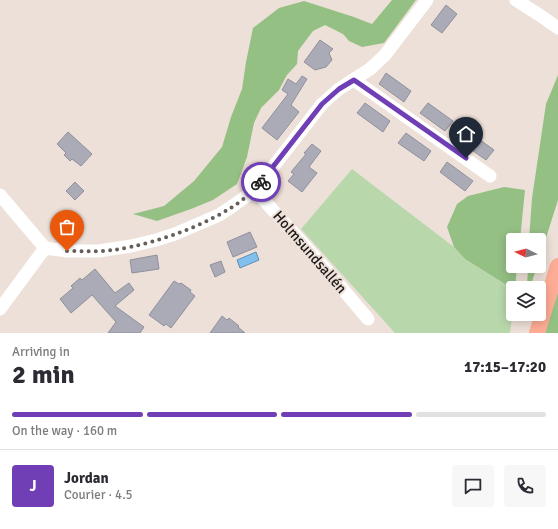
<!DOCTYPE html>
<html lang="en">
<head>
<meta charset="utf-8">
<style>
  :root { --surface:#fff; --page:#f7f7f7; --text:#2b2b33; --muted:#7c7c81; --line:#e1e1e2; --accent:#703eb5 }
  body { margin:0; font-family:Signika,sans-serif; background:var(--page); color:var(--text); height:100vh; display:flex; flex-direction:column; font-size:15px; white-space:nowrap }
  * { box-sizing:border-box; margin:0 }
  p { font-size:13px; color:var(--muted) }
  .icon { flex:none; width:22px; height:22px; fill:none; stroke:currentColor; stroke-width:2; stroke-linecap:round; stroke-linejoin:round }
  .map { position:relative; height:333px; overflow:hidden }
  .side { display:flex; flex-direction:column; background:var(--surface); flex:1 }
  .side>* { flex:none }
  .needle { width:26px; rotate:276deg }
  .tools { position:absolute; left:506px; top:233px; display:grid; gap:8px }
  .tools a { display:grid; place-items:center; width:40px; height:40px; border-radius:4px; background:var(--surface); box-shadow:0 2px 10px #0003; font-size:20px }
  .pin { position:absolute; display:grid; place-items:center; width:34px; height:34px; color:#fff; margin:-41px -17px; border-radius:50% 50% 50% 0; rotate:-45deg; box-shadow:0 0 4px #0007 }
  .pin .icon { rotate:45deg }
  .courier { position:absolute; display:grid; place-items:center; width:40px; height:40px; margin:-20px; border:3px solid #703eb5; border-radius:50%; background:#fff; color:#222; box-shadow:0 1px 5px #0007 }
  .summary em { font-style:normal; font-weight:700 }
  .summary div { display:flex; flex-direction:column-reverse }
  .summary { display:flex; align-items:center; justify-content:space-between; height:68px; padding:0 12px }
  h1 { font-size:26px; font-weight:700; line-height:30px }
  .bar { display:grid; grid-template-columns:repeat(4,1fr); gap:6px 4px; align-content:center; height:48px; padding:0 12px }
  .bar i { height:5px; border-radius:3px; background:var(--line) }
  .bar .selected { background:var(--accent) }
  .bar p { grid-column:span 4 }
  .line { display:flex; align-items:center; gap:10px; padding:0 12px; border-top:1px solid var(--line) }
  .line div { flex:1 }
  .round { display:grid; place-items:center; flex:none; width:42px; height:42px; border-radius:4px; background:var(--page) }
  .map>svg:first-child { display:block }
  .green { fill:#b8d8ac }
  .forest { fill:#95c084 }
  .water { fill:#80c0ef; stroke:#628eae }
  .building { fill:#aaabb7; stroke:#90919d }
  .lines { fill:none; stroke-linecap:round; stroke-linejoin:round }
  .minor { stroke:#fff; stroke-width:13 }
  .major { stroke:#feac95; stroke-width:16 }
  .done { stroke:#665e5a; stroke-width:4; stroke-dasharray:0 7.2 }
  .route { stroke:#703eb5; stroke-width:5 }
  .labels { text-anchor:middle; stroke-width:4; stroke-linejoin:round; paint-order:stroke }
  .street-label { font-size:15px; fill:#1d1816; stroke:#ede0d8 }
</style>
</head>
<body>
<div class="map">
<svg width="558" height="333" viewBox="0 0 558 333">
  <rect width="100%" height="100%" fill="#ede0d8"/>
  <path class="green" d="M 352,169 L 454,247 L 465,259 L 513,289 L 513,308 L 510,333 L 395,333 L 301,229 Z"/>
  <path class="forest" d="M 392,0 L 416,0 L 384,43 L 362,47 L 349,41 L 343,34 L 325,25 L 313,31 L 298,51 L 297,64 L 287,75 L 279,90 L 261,108 L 254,123 L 247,157 L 237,184 L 213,200 L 191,209 L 157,221 L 133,214 L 164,206 L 194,181 L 222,147 L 231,117 L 242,89 L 246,62 L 253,28 L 279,8 L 304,1 L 354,17 L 372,24 Z
    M 558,75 L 558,200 L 539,260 L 539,240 L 529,240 L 532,198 L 546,104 Z
    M 504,187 L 525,190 L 520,240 L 513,240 L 513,266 L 517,266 L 515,288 L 513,288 L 513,289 L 465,259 L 454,247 L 447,227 L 457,204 L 468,196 Z
    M 528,266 L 537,266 L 530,288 L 527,288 Z
    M 558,285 L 558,333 L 543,333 Z"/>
  <path class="water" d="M 256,252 L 259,260 L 240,268 L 237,260 Z"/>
  <path class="building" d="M 446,5 L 457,14 L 442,33 L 431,25 Z
    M 320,40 L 333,49 L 329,53 L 332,60 L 326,67 L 315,70 L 304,62 Z
    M 386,73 L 411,91 L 404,102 L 379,84 Z
    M 302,76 L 307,79 L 291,105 L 299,112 L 277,140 L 262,128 L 288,94 L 282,90 L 288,79 L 296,84 Z
    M 365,103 L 390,121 L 383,132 L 357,113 Z
    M 428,103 L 453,121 L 445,131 L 420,113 Z
    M 68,132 L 92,154 L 81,166 L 72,159 L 70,161 L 64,155 L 66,153 L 57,144 Z
    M 469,132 L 494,150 L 486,160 L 462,143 Z
    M 406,133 L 431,151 L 424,161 L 398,143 Z
    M 312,144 L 321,151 L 309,167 L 317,173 L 302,192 L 288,181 L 294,174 L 291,172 L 306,154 L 304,153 Z
    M 447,162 L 473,181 L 465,191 L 440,172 Z
    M 75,182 L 84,191 L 75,200 L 66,191 Z
    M 250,232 L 257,247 L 233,257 L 227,242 Z
    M 157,255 L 159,269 L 132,273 L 130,260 Z
    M 221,261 L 225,272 L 215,277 L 210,265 Z
    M 95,269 L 115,293 L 129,283 L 134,290 L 115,306 L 144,327 L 140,333 L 108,333 L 116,322 L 92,295 L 71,313 L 60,299 L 73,288 L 71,286 L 80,278 L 82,280 Z
    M 174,281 L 179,284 L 181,283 L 191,290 L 190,292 L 195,296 L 171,328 L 166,324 L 164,326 L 149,315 Z
    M 222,316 L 227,320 L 229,318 L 239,326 L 238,327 L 245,333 L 210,333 Z"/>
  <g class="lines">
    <path class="minor" d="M 516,0 L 541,16 L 558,28
      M 354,80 L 490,176
      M 255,190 L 323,266 L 368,319
      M 0,195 L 45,248 L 67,251 L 99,251 L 131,246 L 156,240 L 175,234 L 219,215 L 234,205 L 255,190 L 322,104 L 339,89 L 370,69 L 385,55 L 427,0
      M 0,309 L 45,248"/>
    <path class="major" d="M 537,333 L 558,266"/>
  </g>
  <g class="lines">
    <path class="done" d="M 67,251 C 83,251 98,252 113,250 C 157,244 233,218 261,182"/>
    <path class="route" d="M 261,182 L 322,104 L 339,89 L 354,80 L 466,158"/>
  </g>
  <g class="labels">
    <g class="street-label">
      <text transform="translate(310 252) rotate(49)" y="5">Holmsundsallén</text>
    </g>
  </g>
</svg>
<div class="tools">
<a><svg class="needle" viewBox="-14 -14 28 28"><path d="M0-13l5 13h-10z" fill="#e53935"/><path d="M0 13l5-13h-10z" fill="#7c7c81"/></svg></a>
<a><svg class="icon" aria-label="layers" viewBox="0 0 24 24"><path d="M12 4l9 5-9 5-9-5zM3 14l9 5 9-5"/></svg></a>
</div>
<div class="pin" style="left:67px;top:251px;background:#ea580c"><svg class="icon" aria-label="bag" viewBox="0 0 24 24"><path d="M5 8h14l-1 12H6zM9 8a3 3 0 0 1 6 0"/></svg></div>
<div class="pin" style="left:466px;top:158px;background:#1f2937"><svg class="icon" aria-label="home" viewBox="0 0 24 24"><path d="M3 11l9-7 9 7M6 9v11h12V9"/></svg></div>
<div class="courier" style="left:261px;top:182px"><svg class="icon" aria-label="bike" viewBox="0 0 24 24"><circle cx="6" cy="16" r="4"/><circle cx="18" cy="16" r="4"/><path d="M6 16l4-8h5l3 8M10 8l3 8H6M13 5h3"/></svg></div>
</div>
<section class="side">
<div class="summary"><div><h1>2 min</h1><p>Arriving in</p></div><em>17:15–17:20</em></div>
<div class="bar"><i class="selected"></i><i class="selected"></i><i class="selected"></i><i></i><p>On the way · 160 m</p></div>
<div class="line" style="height:72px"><b class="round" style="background:var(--accent);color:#fff">J</b><div><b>Jordan</b><p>Courier · 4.5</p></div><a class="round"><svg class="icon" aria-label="chat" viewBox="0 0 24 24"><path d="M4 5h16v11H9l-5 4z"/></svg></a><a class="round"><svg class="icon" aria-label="phone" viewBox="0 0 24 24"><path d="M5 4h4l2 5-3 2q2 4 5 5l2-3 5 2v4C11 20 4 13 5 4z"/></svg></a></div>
</section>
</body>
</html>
